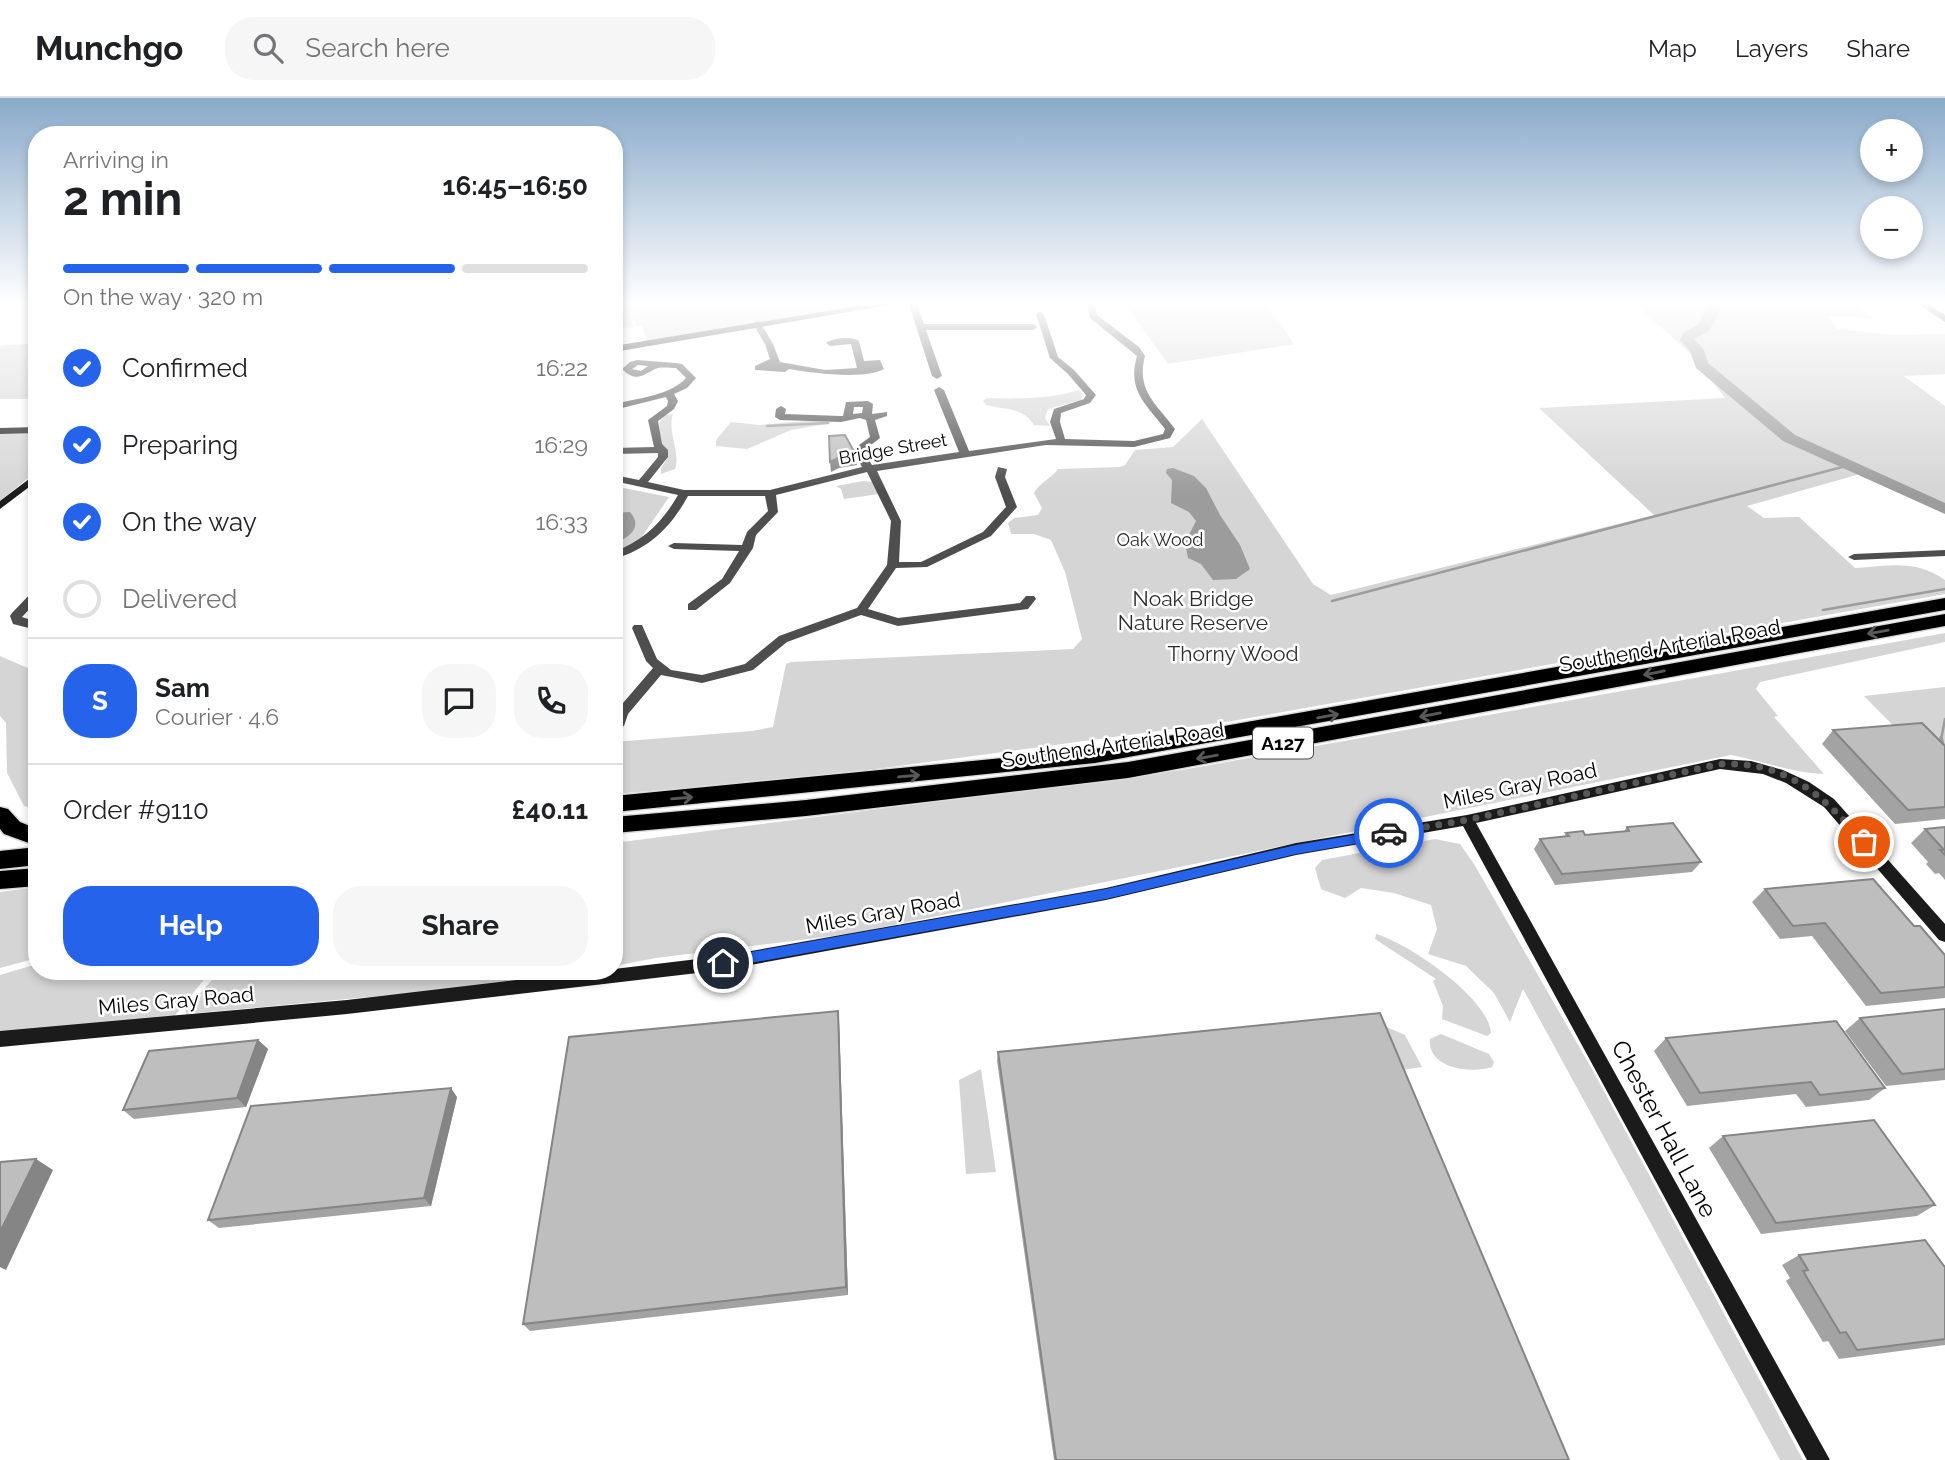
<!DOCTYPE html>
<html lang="en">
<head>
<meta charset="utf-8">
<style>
  :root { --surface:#fff; --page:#f6f6f6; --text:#202124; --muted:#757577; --line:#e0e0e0; --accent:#2563eb }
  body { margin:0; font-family:Raleway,sans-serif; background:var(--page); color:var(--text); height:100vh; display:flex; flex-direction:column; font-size:26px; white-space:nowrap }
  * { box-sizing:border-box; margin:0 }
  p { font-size:23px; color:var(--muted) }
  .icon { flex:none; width:38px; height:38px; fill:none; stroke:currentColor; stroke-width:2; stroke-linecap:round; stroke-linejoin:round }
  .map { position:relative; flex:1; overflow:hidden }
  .drawer { position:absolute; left:28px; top:28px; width:595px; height:854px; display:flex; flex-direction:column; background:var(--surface); border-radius:28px; box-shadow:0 4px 10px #0003 }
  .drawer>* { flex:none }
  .tools { position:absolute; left:1860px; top:21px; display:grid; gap:14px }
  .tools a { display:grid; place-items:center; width:63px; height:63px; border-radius:50%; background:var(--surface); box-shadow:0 4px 10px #0003; font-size:35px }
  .pin { position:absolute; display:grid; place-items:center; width:60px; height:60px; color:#fff; margin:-30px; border:4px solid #fff; border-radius:50%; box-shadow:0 2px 7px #0007 }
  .courier { position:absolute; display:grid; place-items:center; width:70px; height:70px; margin:-35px; border:5px solid #2563eb; border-radius:50%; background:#fff; color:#222; box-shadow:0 2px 9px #0007 }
  .head em { font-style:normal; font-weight:700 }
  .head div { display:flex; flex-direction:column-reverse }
  .head { display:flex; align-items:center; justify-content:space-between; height:119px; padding:0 35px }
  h1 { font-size:46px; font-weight:700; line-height:52px }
  .bar { display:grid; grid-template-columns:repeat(4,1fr); gap:10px 7px; align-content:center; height:84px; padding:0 35px }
  .bar i { height:9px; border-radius:5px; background:var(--line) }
  .bar .active { background:var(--accent) }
  .bar p { grid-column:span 4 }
  .line { display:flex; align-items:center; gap:18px; padding:0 35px; border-top:2px solid var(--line) }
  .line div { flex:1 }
  .round { display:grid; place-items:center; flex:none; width:74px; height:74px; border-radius:28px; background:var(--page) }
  ol { padding:0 35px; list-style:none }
  li { display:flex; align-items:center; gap:21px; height:77px }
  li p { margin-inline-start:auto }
  li .icon { padding:7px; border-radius:50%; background:var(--accent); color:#fff; stroke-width:4 }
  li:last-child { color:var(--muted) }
  li i { width:38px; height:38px; border:4px solid var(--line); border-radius:50% }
  .action { display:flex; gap:14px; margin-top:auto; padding:14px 35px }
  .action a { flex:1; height:80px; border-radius:28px; background:var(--accent); color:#fff; font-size:28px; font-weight:700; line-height:80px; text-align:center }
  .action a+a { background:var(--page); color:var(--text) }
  header { display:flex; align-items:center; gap:42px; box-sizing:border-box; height:98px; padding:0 35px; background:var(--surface); border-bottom:2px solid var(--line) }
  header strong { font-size:33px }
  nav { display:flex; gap:38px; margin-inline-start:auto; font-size:24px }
  .search { width:490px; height:63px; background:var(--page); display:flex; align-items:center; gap:18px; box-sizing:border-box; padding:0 24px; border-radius:28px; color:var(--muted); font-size:26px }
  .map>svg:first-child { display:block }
  .green { fill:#d5d5d5 }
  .water { fill:#9c9c9c }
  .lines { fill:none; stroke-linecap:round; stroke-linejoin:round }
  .stream-far1 { stroke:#9c9c9c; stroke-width:2.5 }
  .stream { stroke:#9c9c9c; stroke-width:3.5 }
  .river { fill:#9c9c9c; fill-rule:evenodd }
  .highway-casing { stroke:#dbdbdb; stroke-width:3 }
  .street { fill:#4e4e4e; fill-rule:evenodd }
  .secondary { fill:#1b1b1b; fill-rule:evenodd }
  .highway { fill:#000; fill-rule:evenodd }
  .wall { fill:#a3a3a3 }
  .shaded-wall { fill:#858585 }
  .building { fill:#bebebe; stroke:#858585; stroke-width:2 }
  .oneway { stroke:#595959 }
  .route { fill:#2563eb }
  .done { stroke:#595959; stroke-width:7; stroke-dasharray:0 12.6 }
  .labels { text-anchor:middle; stroke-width:5; stroke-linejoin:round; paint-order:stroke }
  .far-street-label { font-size:18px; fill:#000; stroke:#fff }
  .far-park-label { font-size:18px; fill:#2c2c2c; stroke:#fff }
  .shield { fill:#fff; stroke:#4c4c4c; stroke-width:2 }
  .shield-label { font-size:19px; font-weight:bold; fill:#000 }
  .park-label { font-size:21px; fill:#2c2c2c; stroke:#fff }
  .street-label { font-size:21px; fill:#000; stroke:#fff }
  .near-street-label { font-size:24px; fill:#000; stroke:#fff }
</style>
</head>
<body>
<header>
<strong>Munchgo</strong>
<div class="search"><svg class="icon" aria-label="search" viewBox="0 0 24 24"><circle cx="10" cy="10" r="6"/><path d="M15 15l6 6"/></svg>Search here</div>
<nav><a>Map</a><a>Layers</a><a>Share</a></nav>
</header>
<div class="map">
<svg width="1945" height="1362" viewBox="0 0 1945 1362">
  <rect width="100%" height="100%" fill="#fff"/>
  <path class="green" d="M 614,203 L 900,203 L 648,245 L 642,228 L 636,228 L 631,217 L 634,229 L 614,231 Z
    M 1123,203 L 1265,203 L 1294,246 L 1168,266 Z
    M 1632,203 L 1853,203 L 1873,221 L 1828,218 L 1837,231 L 1892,237 L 1945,236 L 1945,276 L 1904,278 L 1945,308 L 1945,414 L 1860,376 L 1747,408 L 1764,420 L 1799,419 L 1855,470 C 1890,468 1915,461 1945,482 L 1945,496 L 1232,623 L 817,679 L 614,696 L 614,644 L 752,633 L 773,629 L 786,566 L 791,564 L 1073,551 L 1082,541 L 1065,474 L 1051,442 L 1034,436 L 1011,436 L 1008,425 L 1014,420 L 1038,417 L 1042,410 L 1034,395 C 1040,384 1051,381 1058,371 L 1120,369 L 1125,367 L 1135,352 L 1173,349 L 1202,321 L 1313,486 L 1331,497 L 1654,417 L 1539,310 L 1725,300 L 1692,257 Z
    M 37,245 L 37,301 L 0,301 L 0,248 Z
    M 1079,292 L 1083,296 L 1081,302 L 1048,311 L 1045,320 L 1050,328 L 1034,327 C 1023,309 1005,312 986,307 L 983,303 L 987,300 C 1017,301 1051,301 1079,292 Z
    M 673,316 C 667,335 681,354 675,371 L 661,376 L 661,370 L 667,361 L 661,346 L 659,325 L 665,317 Z
    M 817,322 L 833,325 L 791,332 L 747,351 L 716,348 L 716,342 L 731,324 L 759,327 Z
    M 37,335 L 37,373 L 0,403 L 0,336 Z
    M 863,383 L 872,384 L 879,396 L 844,401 L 841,391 L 836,388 Z
    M 614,388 L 669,399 L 639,443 L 614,455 Z
    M 1945,535 L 1945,544 L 1760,584 L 1756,591 L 1778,618 L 1774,619 L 1824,676 C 1793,675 1762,663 1731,657 L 849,836 L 656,860 L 614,868 L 614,745 L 1182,672 Z
    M 0,558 L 37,574 L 37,712 L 24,708 L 7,675 L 6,625 L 0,618 Z
    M 1945,589 L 1945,680 L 1864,598 Z
    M 1435,741 L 1460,746 L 1474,766 L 1592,971 L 1803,1362 L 1780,1362 L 1523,891 L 1510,924 L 1494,895 L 1466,868 L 1428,856 L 1437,831 L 1431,807 L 1394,795 L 1361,790 L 1345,800 L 1321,791 L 1315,770 L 1322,762 Z
    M 37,789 L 37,860 L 0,870 L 0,794 Z
    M 1376,836 C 1408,845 1489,900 1491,935 L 1487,938 L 1442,921 L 1443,908 L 1433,883 L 1436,881 L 1375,841 Z
    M 37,866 L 37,873 L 211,873 L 173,920 L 0,934 L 0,877 Z
    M 220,873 L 516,873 L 549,882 L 187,916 L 185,912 Z
    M 1375,924 L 1405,937 L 1422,969 L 1395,973 Z
    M 1441,936 L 1489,956 L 1494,964 L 1492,969 C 1472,976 1427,971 1430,941 Z
    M 981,971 L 996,1074 L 966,1076 L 959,982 Z"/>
  <path class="water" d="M 1173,370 L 1194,378 L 1206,390 L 1220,417 L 1240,447 L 1250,471 L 1236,481 L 1213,482 L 1201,466 L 1188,460 L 1185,445 L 1196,423 L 1189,414 L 1171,405 L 1172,382 L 1166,375 L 1167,371 Z
    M 630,414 C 644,430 628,440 614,446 L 614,415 Z"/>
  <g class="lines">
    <path class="stream-far1" d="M 767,328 L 828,325
      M 1332,503 L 1850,367
      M 1823,512 L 1945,491
      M 1941,642 L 1945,621"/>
    <path class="stream" d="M 1941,640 L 1945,654"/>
    <path class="river" d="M 1711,203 L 1725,203 L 1709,233 L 1694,241 L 1704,252 L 1708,265 L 1795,337 L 1945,405 L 1945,416 L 1783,343 L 1696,270 L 1690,253 L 1680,242 L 1684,234 L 1698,227 Z"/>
    <defs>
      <path id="highway" d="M 1945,500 L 1945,512 L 1095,665 L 614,714 L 614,698 L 1095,651 Z
        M 1945,516 L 1945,528 L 1128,680 L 806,718 L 614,735 L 614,719 L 806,702 L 1128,664 Z
        M 0,709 L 8,711 L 20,724 L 37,731 L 37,748 L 4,736 L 0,731 Z
        M 37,749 L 37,767 L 0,771 L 0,753 Z
        M 37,770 L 37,788 L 0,791 L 0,773 Z"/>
    </defs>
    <use href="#highway" class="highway-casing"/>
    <path class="street" d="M 908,203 L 916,203 L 924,226 L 1033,226 L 1037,229 L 1033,232 L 926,232 L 942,278 L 937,281 L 932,278 Z
      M 1086,203 L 1094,203 L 1097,217 L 1139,249 L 1145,258 C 1136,293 1156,305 1175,331 L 1170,340 L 1134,349 L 1046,347 L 877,373 L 901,423 L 899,464 L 921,464 L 983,434 L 1006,409 L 995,379 L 998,369 L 1007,371 L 1005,379 L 1017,409 L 991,438 L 927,469 L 896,470 L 868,511 L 898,520 L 1020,505 L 1026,498 L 1034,498 L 1036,501 L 1028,511 L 898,528 L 861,517 L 787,544 L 753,572 L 702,585 L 661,577 L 628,616 L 624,628 L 614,633 L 614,619 L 617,612 L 653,570 L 646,563 L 632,530 L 634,527 L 642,527 L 657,561 L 671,572 L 702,577 L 745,566 L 779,538 L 857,510 L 887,467 L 891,423 L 867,374 L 776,397 L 778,414 L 756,437 L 753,450 L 730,485 L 696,512 L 688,512 L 688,506 L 722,481 L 739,453 L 674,451 L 668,448 L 674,445 L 742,447 L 747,434 L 768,413 L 765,398 L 688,398 C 671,429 649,451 614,461 L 614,454 C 644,442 662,425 678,397 L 614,383 L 614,377 L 639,382 L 658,359 L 658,355 L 614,356 L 614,350 L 654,349 L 648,322 L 667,308 L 668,303 L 666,299 L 614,312 L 614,306 C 637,300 670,298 686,280 L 676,270 C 671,270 663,269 658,270 C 645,274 638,287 622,271 L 630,264 L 637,262 L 676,265 L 682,266 L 696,280 L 687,290 L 674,296 L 678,303 L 674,311 L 658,323 L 662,346 L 668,352 L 668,359 L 648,384 L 684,392 L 770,392 L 862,369 L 855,356 L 859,347 L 870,339 L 866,322 L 860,320 L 841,324 L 780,322 L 775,319 L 776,311 L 781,308 L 786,311 L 785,316 L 841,318 L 843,318 L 846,304 L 868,303 L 873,306 L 872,316 L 887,314 L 887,318 L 875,322 L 880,340 L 867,350 L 865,356 L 872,367 L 959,354 L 934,292 L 939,289 L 944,292 L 969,353 L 1056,341 L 1050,324 L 1054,311 L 1084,301 L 1086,297 L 1068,276 L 1050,260 L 1036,216 L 1040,213 L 1044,216 L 1058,259 L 1074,272 L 1096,297 L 1090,305 L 1061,315 L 1060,324 L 1065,341 L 1134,343 L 1163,336 L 1165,331 C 1146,306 1127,293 1137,258 L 1090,220 ZM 638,267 L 648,268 L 641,273 L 632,271 ZM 854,309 L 863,309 L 862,315 L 853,316 Z
      M 757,223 L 760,224 L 773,246 L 780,264 L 825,272 L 857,270 L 851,246 L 830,248 L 826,245 C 833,240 852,238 859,243 L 864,263 L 880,262 L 884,271 C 865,282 812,275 789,271 L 785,274 L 755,272 L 755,268 L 770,261 L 765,246 L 753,226 Z
      M 1945,452 L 1945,458 L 1854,462 L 1848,459 L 1854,456 Z
      M 37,492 L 37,503 L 22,519 L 37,524 L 37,532 L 13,526 L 10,518 L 12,515 L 33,493 Z"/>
    <path class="secondary" d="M 888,203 L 913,203 L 614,254 L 614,248 Z
      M 1914,203 L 1923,203 L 1945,217 L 1945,224 Z
      M 37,329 L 37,335 L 0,336 L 0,330 Z
      M 37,375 L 37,383 L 0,411 L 0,403 Z
      M 1720,661 L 1751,663 L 1783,672 L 1809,684 L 1834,701 L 1945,826 L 1945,844 L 1939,842 L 1824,709 L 1786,685 L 1763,676 L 1720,671 L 1476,725 L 1830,1362 L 1807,1362 L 1463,728 L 1296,757 L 1106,802 L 723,872 L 347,916 L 0,949 L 0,933 L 347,902 L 592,873 L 614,873 L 614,871 L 723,858 L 1106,790 L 1296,745 L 1467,717 Z"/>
    <use href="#highway" class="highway"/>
  </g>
  <path class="wall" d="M 1833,632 L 1945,648 L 1945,721 L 1895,726 L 1822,646 Z
    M 1627,729 L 1701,764 L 1692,774 L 1555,787 L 1534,751 L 1540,741 L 1564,739 L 1566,735 L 1585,737 L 1624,733 Z
    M 1945,729 L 1945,782 L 1939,775 L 1935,776 L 1926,766 L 1928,764 L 1911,745 L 1925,731 Z
    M 1765,791 L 1914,828 L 1945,857 L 1945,900 L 1866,908 L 1812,838 L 1780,841 L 1752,804 Z
    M 1945,911 L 1945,982 L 1886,988 L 1845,933 L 1860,920 Z
    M 838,913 L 839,923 L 848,1197 L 530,1233 L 523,1226 Z
    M 1666,940 L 1885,990 L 1869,1002 L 1806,1009 L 1796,996 L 1687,1008 L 1654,953 Z
    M 258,942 L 268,951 L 246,1009 L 134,1021 L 123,1012 Z
    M 998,954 L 1569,1362 L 1054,1362 L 997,963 Z
    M 457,999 L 431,1108 L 219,1130 L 208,1122 Z
    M 1723,1038 L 1935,1107 L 1917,1118 L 1761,1136 L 1709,1050 Z
    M 1799,1157 L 1945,1168 L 1945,1247 L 1839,1261 L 1828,1243 L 1823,1244 L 1786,1183 L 1790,1180 L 1782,1167 Z"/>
  <path class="shaded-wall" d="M 856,357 L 857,367 L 839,370 L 831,374 L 830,364 L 838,360 Z
    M 838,913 L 839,923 L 848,1197 L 846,1189 Z
    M 258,942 L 268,951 L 246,1009 L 237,1000 Z
    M 451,990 L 457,999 L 431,1108 L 424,1100 Z
    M 36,1061 L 53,1072 L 6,1172 L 0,1169 L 0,1134 Z"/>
  <path class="building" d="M 845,337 L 856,357 L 838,360 L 830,364 L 829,338 Z
    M 1922,625 L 1945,648 L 1945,709 L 1908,712 L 1833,632 Z
    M 1673,725 L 1701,764 L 1562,776 L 1540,741 L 1569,738 L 1566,735 L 1583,733 L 1585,737 L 1629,733 L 1627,729 Z
    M 1945,729 L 1945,757 L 1940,752 L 1944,752 L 1925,731 Z
    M 1873,781 L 1914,828 L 1920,828 L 1945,857 L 1945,889 L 1881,895 L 1825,825 L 1793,828 L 1765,791 Z
    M 1945,911 L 1945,971 L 1902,976 L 1860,920 Z
    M 838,913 L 846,1189 L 523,1226 L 569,939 Z
    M 1380,915 L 1569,1362 L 1056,1362 L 998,954 Z
    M 1836,923 L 1885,990 L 1820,997 L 1811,984 L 1700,995 L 1666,940 Z
    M 258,942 L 237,1000 L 123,1012 L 149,953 Z
    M 451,990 L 424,1100 L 208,1122 L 251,1008 Z
    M 1874,1022 L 1935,1107 L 1776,1125 L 1723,1038 Z
    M 36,1061 L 0,1134 L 0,1064 Z
    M 1925,1142 L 1944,1168 L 1945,1168 L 1945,1241 L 1857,1252 L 1846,1234 L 1840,1235 L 1803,1173 L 1808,1172 L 1799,1157 Z"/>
  <defs><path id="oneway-shaft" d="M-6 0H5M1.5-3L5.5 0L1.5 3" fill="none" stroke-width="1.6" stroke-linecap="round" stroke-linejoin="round" transform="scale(1.75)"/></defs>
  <g class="oneway">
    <use href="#oneway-shaft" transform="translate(1878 534) rotate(170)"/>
    <use href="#oneway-shaft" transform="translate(1654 575) rotate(169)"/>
    <use href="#oneway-shaft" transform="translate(1430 617) rotate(169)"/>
    <use href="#oneway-shaft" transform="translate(1328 618) rotate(-10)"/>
    <use href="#oneway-shaft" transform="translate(1207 659) rotate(170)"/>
    <use href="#oneway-shaft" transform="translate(909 678) rotate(-5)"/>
    <use href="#oneway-shaft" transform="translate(682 700) rotate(-5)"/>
  </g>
  <linearGradient id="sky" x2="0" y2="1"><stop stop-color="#89aaca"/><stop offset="0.52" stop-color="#fff"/><stop offset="1" stop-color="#fff" stop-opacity="0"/></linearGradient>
  <rect width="1945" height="394" fill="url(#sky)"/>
  <path class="route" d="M 1389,731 L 1395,735 L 1389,740 L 1296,756 L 1106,801 L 723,870 L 717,865 L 723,859 L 1106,791 L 1296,747 Z"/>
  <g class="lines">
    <path class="done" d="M 1389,735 L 1467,722 L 1720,666 C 1787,663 1822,697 1864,744"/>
  </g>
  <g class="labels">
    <g class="far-street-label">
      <text transform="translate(893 351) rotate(-10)" y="6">Bridge Street</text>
    </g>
    <g class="far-park-label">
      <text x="1160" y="448">Oak Wood</text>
    </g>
    <rect class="shield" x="1253" y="629.5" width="60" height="31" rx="5"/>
    <g class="shield-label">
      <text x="1283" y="652">A127</text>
    </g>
    <g class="park-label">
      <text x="1193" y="508">Noak Bridge<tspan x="1193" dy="24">Nature Reserve</tspan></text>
      <text x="1233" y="563">Thorny Wood</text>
    </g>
    <g class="street-label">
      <text transform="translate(1670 548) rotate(-10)" y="7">Southend Arterial Road</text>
      <text transform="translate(1113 647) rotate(-8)" y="7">Southend Arterial Road</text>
      <text transform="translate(1520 688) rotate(-12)" y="7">Miles Gray Road</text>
      <text transform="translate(883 815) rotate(-10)" y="7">Miles Gray Road</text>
      <text transform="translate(176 903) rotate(-5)" y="7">Miles Gray Road</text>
    </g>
    <g class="near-street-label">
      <text transform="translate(1664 1031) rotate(62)" y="8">Chester Hall Lane</text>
    </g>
  </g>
</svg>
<div class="tools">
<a>+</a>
<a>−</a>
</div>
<div class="pin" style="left:1864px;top:744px;background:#ea580c"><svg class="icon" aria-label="bag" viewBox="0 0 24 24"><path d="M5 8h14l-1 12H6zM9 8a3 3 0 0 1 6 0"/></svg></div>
<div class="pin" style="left:723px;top:865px;background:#1f2937"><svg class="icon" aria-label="home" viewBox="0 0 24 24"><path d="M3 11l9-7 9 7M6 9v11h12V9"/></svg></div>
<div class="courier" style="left:1389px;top:735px"><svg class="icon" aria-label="car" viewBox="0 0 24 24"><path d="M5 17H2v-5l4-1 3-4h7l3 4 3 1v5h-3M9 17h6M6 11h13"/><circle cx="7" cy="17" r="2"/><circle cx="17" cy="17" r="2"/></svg></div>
<section class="drawer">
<div class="head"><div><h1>2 min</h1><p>Arriving in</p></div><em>16:45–16:50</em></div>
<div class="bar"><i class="active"></i><i class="active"></i><i class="active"></i><i></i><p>On the way · 320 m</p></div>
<ol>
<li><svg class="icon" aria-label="check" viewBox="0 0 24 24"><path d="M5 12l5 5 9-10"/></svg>Confirmed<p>16:22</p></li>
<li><svg class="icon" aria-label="check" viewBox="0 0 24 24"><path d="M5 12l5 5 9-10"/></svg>Preparing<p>16:29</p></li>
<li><svg class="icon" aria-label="check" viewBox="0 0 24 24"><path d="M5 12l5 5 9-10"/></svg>On the way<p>16:33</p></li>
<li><i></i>Delivered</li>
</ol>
<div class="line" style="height:126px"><b class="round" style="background:var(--accent);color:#fff">S</b><div><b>Sam</b><p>Courier · 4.6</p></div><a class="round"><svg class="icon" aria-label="chat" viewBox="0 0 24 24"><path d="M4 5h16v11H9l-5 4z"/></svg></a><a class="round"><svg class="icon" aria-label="phone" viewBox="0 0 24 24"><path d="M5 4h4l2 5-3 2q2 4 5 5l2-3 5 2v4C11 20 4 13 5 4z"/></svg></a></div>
<div class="line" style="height:91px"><div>Order #9110</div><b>£40.11</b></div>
<div class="action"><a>Help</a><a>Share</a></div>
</section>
</div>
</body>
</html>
